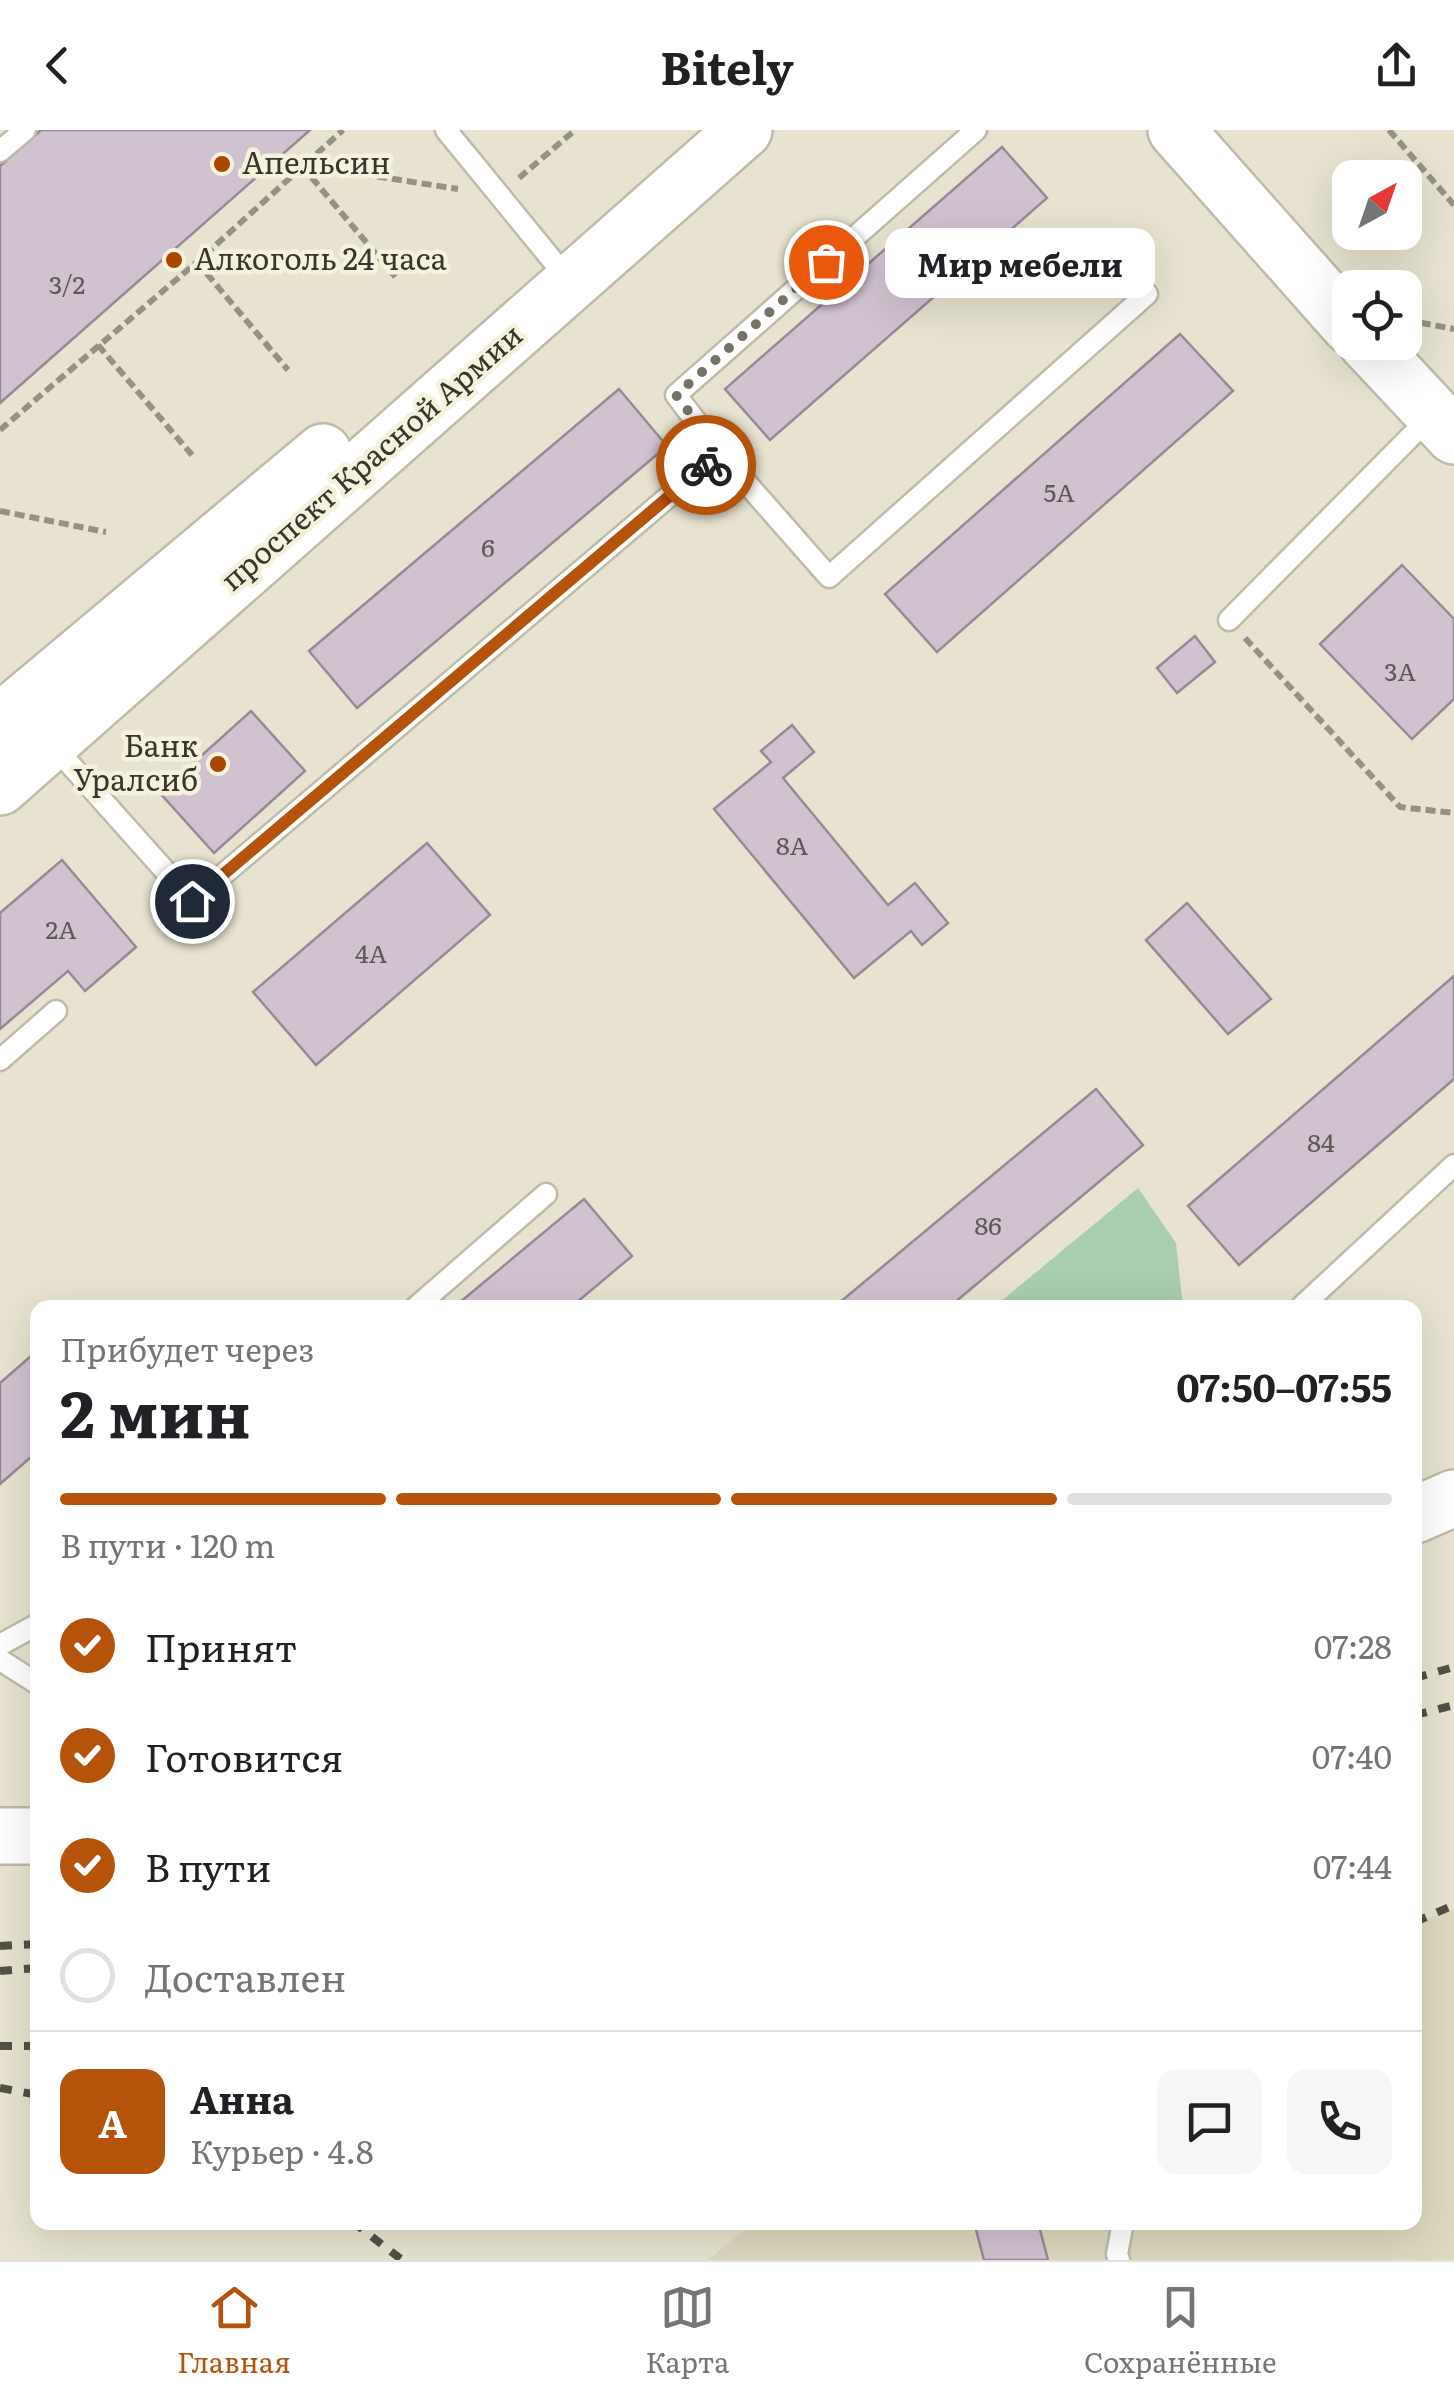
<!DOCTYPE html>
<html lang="ru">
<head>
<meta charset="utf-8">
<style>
  :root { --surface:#fff; --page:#f6f6f6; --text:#202124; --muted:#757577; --line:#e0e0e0; --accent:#b45309 }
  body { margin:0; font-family:Literata,serif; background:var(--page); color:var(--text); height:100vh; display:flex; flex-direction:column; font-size:38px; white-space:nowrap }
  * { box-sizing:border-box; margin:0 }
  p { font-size:32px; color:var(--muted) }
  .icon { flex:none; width:55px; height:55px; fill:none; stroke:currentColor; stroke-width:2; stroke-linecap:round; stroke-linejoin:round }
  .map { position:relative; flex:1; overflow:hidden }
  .sheet { position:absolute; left:30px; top:1170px; width:1392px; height:930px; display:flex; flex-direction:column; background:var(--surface); border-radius:20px; box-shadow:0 10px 40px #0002 }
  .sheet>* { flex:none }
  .needle { width:65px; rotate:40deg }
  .controls { position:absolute; left:1332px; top:30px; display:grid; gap:20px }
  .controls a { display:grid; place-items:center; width:90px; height:90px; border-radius:20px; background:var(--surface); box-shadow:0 10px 40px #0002; font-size:50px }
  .pin { position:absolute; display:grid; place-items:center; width:85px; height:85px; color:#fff; margin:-42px; border:5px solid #fff; border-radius:50%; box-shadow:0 2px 10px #0007 }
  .courier { position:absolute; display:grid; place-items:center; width:100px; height:100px; margin:-50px; border:8px solid #b45309; border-radius:50%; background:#fff; color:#222; box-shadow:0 2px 12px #0007 }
  .bubble { position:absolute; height:70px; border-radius:20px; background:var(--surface); box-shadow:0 10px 40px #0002; font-size:32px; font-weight:700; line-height:70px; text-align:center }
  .headline em { font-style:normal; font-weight:700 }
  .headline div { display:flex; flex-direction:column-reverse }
  .headline { display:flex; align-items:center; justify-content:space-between; height:170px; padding:0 30px }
  h1 { font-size:65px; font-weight:700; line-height:75px }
  .bar { display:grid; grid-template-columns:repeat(4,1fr); gap:15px 10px; align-content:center; height:120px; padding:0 30px }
  .bar i { height:12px; border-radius:8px; background:var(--line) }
  .bar .on { background:var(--accent) }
  .bar p { grid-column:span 4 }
  .line { display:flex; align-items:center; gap:25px; padding:0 30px; border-top:2px solid var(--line) }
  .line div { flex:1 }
  .round { display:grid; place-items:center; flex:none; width:105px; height:105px; border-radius:20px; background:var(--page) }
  ol { padding:0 30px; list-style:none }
  li { display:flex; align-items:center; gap:30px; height:110px }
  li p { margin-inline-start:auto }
  li .icon { padding:10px; border-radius:50%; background:var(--accent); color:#fff; stroke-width:4 }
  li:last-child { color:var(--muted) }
  li i { width:55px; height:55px; border:5px solid var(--line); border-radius:50% }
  header { display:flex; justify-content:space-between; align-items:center; height:130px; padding:0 30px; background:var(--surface); font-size:45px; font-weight:700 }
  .tabs { display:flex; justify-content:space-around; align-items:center; height:140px; border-top:2px solid var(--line); background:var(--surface); font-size:28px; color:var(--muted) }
  .tabs a { display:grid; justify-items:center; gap:5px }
  .tabs .on { color:var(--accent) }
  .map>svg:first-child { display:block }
  .built { fill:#ddd9bf }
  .green { fill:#a9cead }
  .building { fill:#d1c2d0; stroke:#978a97; stroke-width:2.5 }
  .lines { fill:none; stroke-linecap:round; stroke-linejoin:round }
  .lane-casing { stroke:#bebba8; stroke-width:25 }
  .secondary-casing { stroke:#bebba8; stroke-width:60 }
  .path { stroke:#959285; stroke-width:6; stroke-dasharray:10 5; stroke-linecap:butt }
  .lane { stroke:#fff; stroke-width:20 }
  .secondary { stroke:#fff; stroke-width:55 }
  .rail { stroke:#525047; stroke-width:8; stroke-dasharray:12 12; stroke-linecap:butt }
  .done { stroke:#757267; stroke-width:10; stroke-dasharray:0 18 }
  .route { stroke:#b45309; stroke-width:12 }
  .poi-dot { fill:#a84700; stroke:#f4f1dd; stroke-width:4 }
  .labels { text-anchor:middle; stroke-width:9; stroke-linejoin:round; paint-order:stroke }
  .number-label { font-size:25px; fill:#5e5856 }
  .poi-label { font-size:30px; fill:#37352e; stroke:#f4f1dd; text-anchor:start }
  .street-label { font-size:30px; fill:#37352e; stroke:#f4f1dd }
</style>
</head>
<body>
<header><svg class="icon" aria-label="back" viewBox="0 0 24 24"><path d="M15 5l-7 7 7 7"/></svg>Bitely<svg class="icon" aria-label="share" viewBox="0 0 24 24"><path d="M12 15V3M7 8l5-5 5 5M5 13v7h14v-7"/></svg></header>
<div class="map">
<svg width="1454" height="2130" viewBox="0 0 1454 2130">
  <rect width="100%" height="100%" fill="#e7e3d0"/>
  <path class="built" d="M 1454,1780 L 1454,2130 L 708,2130 L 752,2093 L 1415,2092 L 1415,1792 Z"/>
  <path class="green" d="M 1138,1058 L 1176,1113 L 1183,1177 L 994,1177 Z"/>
  <path class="building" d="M 41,0 L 310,0 L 0,273 L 0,36 Z
    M 1002,17 L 1047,68 L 770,310 L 725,259 Z
    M 1180,204 L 1233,261 L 937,522 L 885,464 Z
    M 619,259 L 667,316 L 357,578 L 309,521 Z
    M 1402,435 L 1454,489 L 1454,569 L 1412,609 L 1320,514 Z
    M 1195,506 L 1215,532 L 1177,563 L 1157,538 Z
    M 251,581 L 305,641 L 214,723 L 160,663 Z
    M 792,595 L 814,622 L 783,648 L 888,775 L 915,753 L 948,793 L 922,815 L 911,801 L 854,848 L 714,679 L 771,632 L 761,621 Z
    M 427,713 L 490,785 L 316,935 L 253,862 Z
    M 62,730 L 136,817 L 85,861 L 68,841 L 0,899 L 0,783 Z
    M 1187,773 L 1271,869 L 1228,904 L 1146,810 Z
    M 1454,846 L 1454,949 L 1239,1135 L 1188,1076 Z
    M 1096,959 L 1143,1015 L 948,1178 L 833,1178 Z
    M 584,1069 L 632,1126 L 570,1178 L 453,1178 Z
    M 38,1220 L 38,1321 L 0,1354 L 0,1253 Z
    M 974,2092 L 1038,2092 L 1048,2130 L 984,2130 Z"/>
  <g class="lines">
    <defs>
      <path id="lane" d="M 446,0 L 553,131
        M 976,0 L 676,265 L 720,323 L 829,447 L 1147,164
        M 0,21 L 25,0
        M 1229,490 L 1432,285
        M 52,614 L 192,771 L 720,323
        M 0,930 L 56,881
        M 415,1178 L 546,1064
        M 1300,1178 L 1454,1035
        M 0,1515 L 38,1494
        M 0,1530 L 38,1554
        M 1119,2130 L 1117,2124 L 1123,2092"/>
      <path id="secondary" d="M 1176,0 L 1350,196
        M 1366,212 L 1454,306
        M 0,592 L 323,322
        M 0,657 L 744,0
        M 1415,1385 L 1454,1368
        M 0,1706 L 38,1706"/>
    </defs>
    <use href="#lane" class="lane-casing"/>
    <use href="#secondary" class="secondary-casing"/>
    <path class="path" d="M 1389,0 L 1454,75
      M 303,35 L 458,59
      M 302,36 L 398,150
      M 519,48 L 575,0
      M 197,132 L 288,240
      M 1406,190 L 1454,199
      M 98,215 L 192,325
      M 0,300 L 197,132 L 343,0
      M 0,381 L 106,402
      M 1245,508 L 1400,677 L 1454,683"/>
    <use href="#lane" class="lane"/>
    <use href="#secondary" class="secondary"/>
    <path class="rail" d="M 1415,1548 L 1454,1537
      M 1415,1585 L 1454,1575
      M 1415,1792 L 1454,1775
      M 0,1816 L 38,1814
      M 0,1841 L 38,1838
      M 0,1916 L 38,1916
      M 0,1958 L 38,1965
      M 353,2092 L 402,2130"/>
  </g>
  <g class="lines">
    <path class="done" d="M 706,335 L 720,323 L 676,265 L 826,132"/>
    <path class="route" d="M 192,771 L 706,335"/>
  </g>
  <g class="poi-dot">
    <circle cx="222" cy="34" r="10"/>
    <circle cx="174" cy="130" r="10"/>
    <circle cx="218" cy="634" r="10"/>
  </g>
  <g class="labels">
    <g class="number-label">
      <text x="67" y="164">3/2</text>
      <text x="1059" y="372">5А</text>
      <text x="488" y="427">6</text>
      <text x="1400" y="551">3А</text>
      <text x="792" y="725">8А</text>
      <text x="61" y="809">2А</text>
      <text x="371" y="833">4А</text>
      <text x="1321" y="1022">84</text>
      <text x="988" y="1105">86</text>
    </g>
    <g class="poi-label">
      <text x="242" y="44">Апельсин</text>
      <text x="194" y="140">Алкоголь 24 часа</text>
      <text x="198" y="627" text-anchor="end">Банк<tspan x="198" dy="34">Уралсиб</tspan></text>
    </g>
    <g class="street-label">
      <text transform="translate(372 328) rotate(-41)" y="10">проспект Красной Армии</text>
    </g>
  </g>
</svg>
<div class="controls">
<a><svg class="needle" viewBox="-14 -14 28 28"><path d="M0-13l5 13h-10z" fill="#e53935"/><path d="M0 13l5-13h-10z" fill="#757577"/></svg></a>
<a><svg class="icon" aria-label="locate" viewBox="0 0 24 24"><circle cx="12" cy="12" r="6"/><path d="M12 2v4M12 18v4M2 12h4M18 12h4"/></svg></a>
</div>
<div class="pin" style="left:826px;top:132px;background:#ea580c"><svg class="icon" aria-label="bag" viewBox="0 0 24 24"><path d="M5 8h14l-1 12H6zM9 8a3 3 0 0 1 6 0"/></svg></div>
<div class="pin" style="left:192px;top:771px;background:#1f2937"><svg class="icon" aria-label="home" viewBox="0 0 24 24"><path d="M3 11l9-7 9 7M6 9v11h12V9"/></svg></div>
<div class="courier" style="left:706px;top:335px"><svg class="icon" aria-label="bike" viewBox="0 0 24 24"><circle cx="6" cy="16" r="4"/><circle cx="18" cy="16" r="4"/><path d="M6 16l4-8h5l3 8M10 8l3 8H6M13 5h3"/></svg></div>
<div class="bubble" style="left:885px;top:98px;width:270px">Мир мебели</div>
<section class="sheet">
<div class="headline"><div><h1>2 мин</h1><p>Прибудет через</p></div><em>07:50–07:55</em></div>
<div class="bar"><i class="on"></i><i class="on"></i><i class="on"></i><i></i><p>В пути · 120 m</p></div>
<ol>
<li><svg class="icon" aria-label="check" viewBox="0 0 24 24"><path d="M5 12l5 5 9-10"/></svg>Принят<p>07:28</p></li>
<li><svg class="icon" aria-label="check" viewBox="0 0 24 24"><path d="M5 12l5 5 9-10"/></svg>Готовится<p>07:40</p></li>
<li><svg class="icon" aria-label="check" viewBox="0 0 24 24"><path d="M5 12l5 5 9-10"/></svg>В пути<p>07:44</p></li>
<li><i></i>Доставлен</li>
</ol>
<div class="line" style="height:180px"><b class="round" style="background:var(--accent);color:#fff">А</b><div><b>Анна</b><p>Курьер · 4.8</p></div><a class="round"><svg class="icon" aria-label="chat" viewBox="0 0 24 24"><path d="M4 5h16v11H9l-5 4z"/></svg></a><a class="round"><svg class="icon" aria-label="phone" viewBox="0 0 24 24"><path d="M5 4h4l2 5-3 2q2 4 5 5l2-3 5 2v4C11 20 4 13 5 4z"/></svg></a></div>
</section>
</div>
<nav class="tabs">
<a class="on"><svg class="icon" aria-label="home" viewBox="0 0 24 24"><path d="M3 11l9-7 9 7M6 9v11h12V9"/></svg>Главная</a>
<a><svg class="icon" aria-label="map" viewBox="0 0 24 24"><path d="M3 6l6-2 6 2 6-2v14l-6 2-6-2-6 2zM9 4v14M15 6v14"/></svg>Карта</a>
<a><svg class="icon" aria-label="saved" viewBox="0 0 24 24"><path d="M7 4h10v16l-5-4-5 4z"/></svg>Сохранённые</a>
</nav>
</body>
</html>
